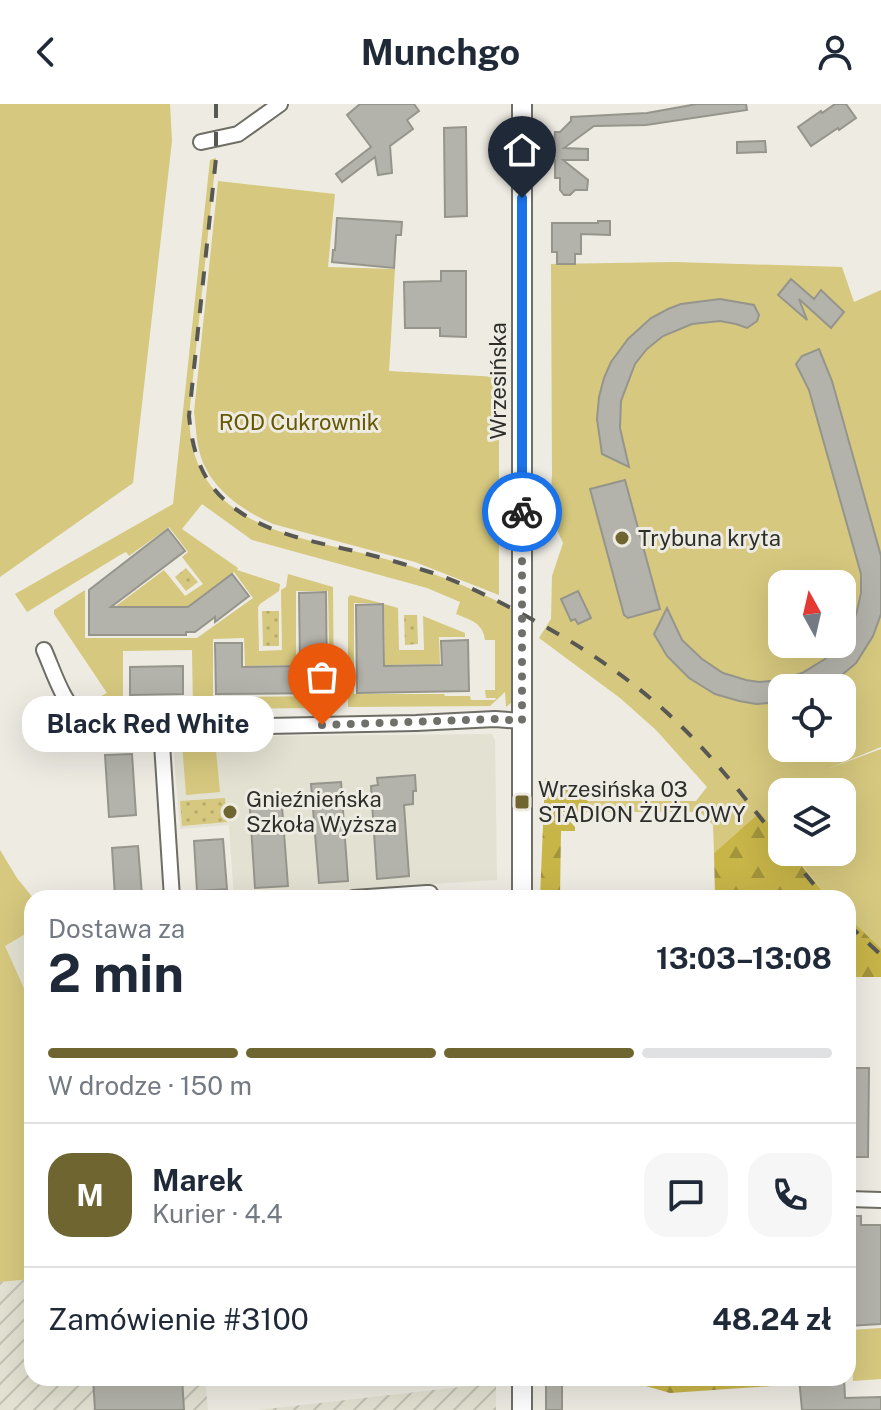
<!DOCTYPE html>
<html lang="pl">
<head>
<meta charset="utf-8">
<style>
  :root { --surface:#fff; --page:#f6f6f7; --text:#1f2937; --muted:#747a83; --line:#e0e1e3; --accent:#6e6531 }
  body { margin:0; font-family:"Public Sans",sans-serif; background:var(--page); color:var(--text); height:100vh; display:flex; flex-direction:column; font-size:30px; white-space:nowrap }
  * { box-sizing:border-box; margin:0 }
  p { font-size:26px; color:var(--muted) }
  .icon { flex:none; width:44px; height:44px; fill:none; stroke:currentColor; stroke-width:2; stroke-linecap:round; stroke-linejoin:round }
  .map { position:relative; flex:1; overflow:hidden }
  .details { position:absolute; left:24px; top:786px; width:832px; height:496px; display:flex; flex-direction:column; background:var(--surface); border-radius:24px; box-shadow:0 8px 32px #0002 }
  .details>* { flex:none }
  .needle { width:52px; rotate:352deg }
  .tools { position:absolute; left:768px; top:466px; display:grid; gap:16px }
  .tools a { display:grid; place-items:center; width:88px; height:88px; border-radius:16px; background:var(--surface); box-shadow:0 8px 32px #0002; font-size:40px }
  .pin { position:absolute; display:grid; place-items:center; width:68px; height:68px; color:#fff; margin:-82px -34px; border-radius:50% 50% 50% 0; rotate:-45deg; box-shadow:0 0 8px #0007 }
  .pin .icon { rotate:45deg }
  .courier { position:absolute; display:grid; place-items:center; width:80px; height:80px; margin:-40px; border:6px solid #1a73e8; border-radius:50%; background:#fff; color:#222; box-shadow:0 2px 10px #0007 }
  .bubble { position:absolute; height:56px; border-radius:24px; background:var(--surface); box-shadow:0 8px 32px #0002; font-size:26px; font-weight:700; line-height:56px; text-align:center }
  .headline em { font-style:normal; font-weight:700 }
  .headline div { display:flex; flex-direction:column-reverse }
  .headline { display:flex; align-items:center; justify-content:space-between; height:136px; padding:0 24px }
  h1 { font-size:52px; font-weight:700; line-height:60px }
  .bar { display:grid; grid-template-columns:repeat(4,1fr); gap:12px 8px; align-content:center; height:96px; padding:0 24px }
  .bar i { height:10px; border-radius:6px; background:var(--line) }
  .bar .current { background:var(--accent) }
  .bar p { grid-column:span 4 }
  .line { display:flex; align-items:center; gap:20px; padding:0 24px; border-top:2px solid var(--line) }
  .line div { flex:1 }
  .round { display:grid; place-items:center; flex:none; width:84px; height:84px; border-radius:24px; background:var(--page) }
  header { display:flex; justify-content:space-between; align-items:center; height:104px; padding:0 24px; background:var(--surface); font-size:36px; font-weight:700 }
  .map>svg:first-child { display:block }
  .built { fill:#e3e1d1 }
  .industrial { fill:url(#industrial-furrows) }
  .green { fill:#d6c87e; fill-rule:evenodd }
  .forest { fill:url(#forest-firs) }
  .park { fill:url(#park-dots) }
  .building { fill:#b4b3ab; stroke:#96958c; stroke-width:2 }
  .lines { fill:none; stroke-linecap:round; stroke-linejoin:round }
  .minor-casing { stroke:#6f6e66; stroke-width:18 }
  .tertiary-casing { stroke:#6f6e66; stroke-width:22 }
  .minor { stroke:#fff; stroke-width:14 }
  .tertiary { stroke:#fff; stroke-width:18 }
  .rail { stroke:#575753; stroke-width:4; stroke-dasharray:14 14; stroke-linecap:butt }
  .done { stroke:#70706a; stroke-width:8; stroke-dasharray:0 14.4 }
  .route { stroke:#1a73e8; stroke-width:10 }
  .poi-dot { fill:#6e6531; stroke:#edebe2; stroke-width:3 }
  .labels { text-anchor:middle; stroke-width:6; stroke-linejoin:round; paint-order:stroke }
  .street-label { font-size:22px; fill:#2d2d2a; stroke:#edebe2 }
  .park-label { font-size:22px; fill:#655800; stroke:#edebe2 }
  .poi-label { font-size:22px; fill:#2d2d2a; stroke:#edebe2; text-anchor:start }
</style>
</head>
<body>
<header><svg class="icon" aria-label="back" viewBox="0 0 24 24"><path d="M15 5l-7 7 7 7"/></svg>Munchgo<svg class="icon" aria-label="person" viewBox="0 0 24 24"><circle cx="12" cy="8" r="4"/><path d="M4 21q1-7 8-7t8 7"/></svg></header>
<div class="map">
<svg width="881" height="1306" viewBox="0 0 881 1306">
  <defs>
    <pattern id="industrial-furrows" width="10" height="10" patternUnits="userSpaceOnUse" patternTransform="scale(2)"><rect width="10" height="10" fill="#e3e1d1"/><path d="M-1 1l2-2M0 10L10 0M9 11l2-2" fill="none" stroke="#c3c1b4"/></pattern>
    <pattern id="forest-firs" width="22" height="20" patternUnits="userSpaceOnUse" patternTransform="scale(2)"><rect width="22" height="20" fill="#c8b548"/><path d="M5 1l3.5 6h-7zM16 11l3.5 6h-7z" fill="#a3943c"/></pattern>
    <pattern id="park-dots" width="8" height="8" patternUnits="userSpaceOnUse" patternTransform="scale(2)"><rect width="8" height="8" fill="#d6c87e"/><path d="M2 2h.1M6 6h.1" fill="none" stroke="#b8ac6d" stroke-width="1.8" stroke-linecap="round"/></pattern>
  </defs>
  <rect width="100%" height="100%" fill="#edebe2"/>
  <path class="built" d="M 492,630 L 495,636 L 497,776 L 413,781 L 413,794 L 234,794 L 229,721 L 180,725 L 173,641 L 182,633 Z
    M 32,826 L 32,902 L 4,841 Z"/>
  <path class="industrial" d="M 32,1175 L 32,1274 L 205,1274 L 208,1306 L 0,1306 L 0,1178 Z
    M 496,1279 L 496,1306 L 258,1306 Z"/>
  <path class="green" d="M 0,0 L 170,0 L 172,37 L 133,379 L 0,473 Z
    M 216,54 L 189,312 C 190,324 190,337 194,349 C 219,428 311,435 378,453 C 425,465 468,482 511,504 L 512,598 L 506,603 L 505,588 L 490,602 L 348,603 L 348,494 L 350,491 L 381,499 L 354,499 L 354,590 L 444,590 L 445,592 L 470,592 L 471,596 L 495,596 L 496,594 L 486,594 L 485,586 L 495,586 L 495,536 L 485,536 C 483,519 471,516 456,510 L 460,498 L 427,484 L 252,436 L 202,400 L 182,425 L 238,464 L 237,466 L 280,480 L 279,487 L 260,500 L 258,503 L 259,547 L 282,546 L 281,486 L 286,483 L 288,470 L 333,483 L 334,604 L 193,605 L 192,546 L 123,547 L 123,606 L 93,607 L 81,602 L 107,589 L 54,510 L 54,506 L 85,486 L 85,534 L 197,534 L 253,494 L 234,468 L 188,503 L 116,502 L 164,466 L 185,492 L 203,480 L 182,453 L 188,448 L 169,423 L 129,452 L 126,448 L 120,451 L 27,508 L 15,490 L 173,400 L 210,56 ZM 296,487 L 328,487 L 330,592 L 213,593 L 213,535 L 244,534 L 245,562 L 296,561 Z
    M 218,77 L 335,90 L 328,163 L 395,165 L 389,267 L 499,273 L 499,491 L 415,458 L 273,420 C 241,406 207,382 199,346 C 196,334 196,321 194,308 Z
    M 675,158 L 842,163 L 854,198 L 881,186 L 881,643 L 830,664 L 881,645 L 881,866 L 848,821 L 848,794 L 828,794 L 792,748 L 842,748 L 842,688 L 782,688 L 782,736 L 760,708 L 714,749 L 713,721 L 700,708 L 588,708 L 588,697 L 696,697 L 707,683 L 656,626 L 620,594 L 539,534 L 551,515 L 552,472 L 563,439 L 550,410 L 552,369 L 551,160 ZM 782,480 L 842,480 L 842,540 L 782,540 ZM 782,584 L 842,584 L 842,644 L 782,644 Z
    M 384,500 L 398,504 L 399,546 L 424,546 L 423,512 L 465,529 L 465,533 L 439,533 L 440,560 L 385,561 Z
    M 215,636 L 220,688 L 186,691 L 182,639 Z
    M 0,746 L 17,774 L 33,794 L 32,826 L 5,842 L 32,902 L 32,1175 L 0,1178 Z
    M 881,1224 L 881,1275 L 853,1277 L 851,1226 Z"/>
  <path class="forest" d="M 545,674 L 588,697 L 588,708 L 561,708 L 575,723 L 575,727 L 561,727 L 560,794 L 540,794 Z
    M 760,708 L 782,736 L 782,748 L 791,748 L 828,794 L 715,794 L 714,749 Z
    M 848,813 L 881,845 L 881,873 L 848,873 Z
    M 618,1274 L 799,1274 L 800,1280 L 670,1289 Z"/>
  <path class="park" d="M 186,464 L 198,478 L 186,487 L 175,473 Z
    M 262,507 L 279,507 L 279,542 L 263,542 Z
    M 404,511 L 417,511 L 418,540 L 405,541 Z
    M 225,694 L 227,718 L 182,722 L 180,697 Z"/>
  <path class="building" d="M 360,0 L 414,0 L 419,7 L 407,16 L 413,25 L 390,42 L 392,69 L 378,71 L 375,53 L 342,78 L 336,70 L 371,43 L 347,11 Z
    M 697,0 L 746,0 L 747,6 L 646,21 L 594,22 L 564,44 L 588,45 L 588,56 L 563,56 L 588,76 L 587,86 L 575,86 L 570,91 L 564,91 L 560,86 L 560,74 L 555,74 L 555,56 L 553,56 L 555,28 L 560,28 L 571,17 L 571,13 L 647,9 Z
    M 835,0 L 846,0 L 856,14 L 839,26 L 838,24 L 811,42 L 798,23 L 821,7 L 822,9 Z
    M 466,23 L 467,112 L 445,113 L 444,24 Z
    M 765,37 L 766,48 L 737,49 L 737,38 Z
    M 337,114 L 402,118 L 401,131 L 396,131 L 394,164 L 332,158 L 333,146 L 335,146 Z
    M 598,117 L 610,117 L 610,131 L 581,130 L 581,150 L 575,150 L 575,160 L 557,160 L 557,148 L 552,148 L 552,119 L 598,119 Z
    M 441,167 L 466,167 L 466,233 L 440,232 L 440,224 L 405,224 L 404,178 L 441,177 Z
    M 791,175 L 814,195 L 821,186 L 844,208 L 831,224 L 799,195 L 807,216 L 778,191 Z
    M 720,195 L 754,201 L 759,211 L 757,217 L 747,224 L 736,220 L 720,217 L 692,220 L 663,232 L 647,245 L 635,260 L 621,297 L 620,324 L 629,363 L 602,350 L 597,315 L 599,293 L 604,274 L 611,258 L 628,235 L 651,214 L 668,205 L 681,200 Z
    M 819,245 L 832,277 L 881,452 L 881,510 L 873,532 L 856,559 L 836,576 L 824,584 L 782,584 L 782,598 L 756,600 L 739,597 L 715,590 L 689,574 L 667,552 L 654,530 L 667,504 L 682,536 L 702,555 L 723,569 L 746,576 L 759,578 L 781,576 L 802,569 L 825,555 L 842,540 L 856,511 L 861,489 L 861,470 L 809,286 L 796,260 L 802,252 Z
    M 625,376 L 660,505 L 628,514 L 624,511 L 590,385 Z
    M 168,425 L 185,447 L 111,503 L 188,503 L 232,470 L 249,492 L 215,518 L 215,513 L 195,528 L 186,528 L 186,531 L 89,531 L 89,486 Z
    M 578,487 L 591,514 L 578,520 L 575,515 L 571,517 L 561,495 Z
    M 326,488 L 327,589 L 216,590 L 215,539 L 242,539 L 242,563 L 300,562 L 299,489 Z
    M 383,500 L 384,562 L 442,561 L 441,537 L 468,536 L 469,587 L 357,589 L 356,501 Z
    M 183,562 L 183,590 L 130,591 L 130,563 Z
    M 132,650 L 136,711 L 109,713 L 105,651 Z
    M 415,671 L 416,687 L 413,687 L 413,700 L 404,701 L 409,772 L 377,775 L 371,682 L 378,681 L 377,674 Z
    M 341,678 L 348,777 L 319,779 L 311,680 Z
    M 281,689 L 288,782 L 255,784 L 249,691 Z
    M 223,735 L 227,785 L 197,787 L 194,737 Z
    M 138,742 L 142,791 L 115,793 L 112,744 Z
    M 848,964 L 869,964 L 868,1053 L 848,1053 Z
    M 848,1112 L 861,1112 L 861,1121 L 881,1121 L 881,1220 L 848,1222 Z
    M 93,1274 L 182,1274 L 184,1306 L 95,1306 Z
    M 546,1274 L 562,1274 L 562,1306 L 546,1306 Z
    M 799,1274 L 844,1274 L 845,1294 L 881,1293 L 881,1306 L 802,1306 Z"/>
  <g class="lines">
    <defs>
      <path id="minor" d="M 201,38 L 238,30 L 280,0
        M 44,546 C 53,566 64,603 83,614 C 96,621 113,622 127,625 L 416,619 L 495,615 L 522,617
        M 161,624 L 172,794
        M 353,794 L 427,789 L 430,789 L 430,794
        M 848,1095 L 881,1096"/>
      <path id="tertiary" d="M 522,794 L 522,0
        M 522,1274 L 522,1306"/>
    </defs>
    <use href="#minor" class="minor-casing"/>
    <use href="#tertiary" class="tertiary-casing"/>
    <use href="#minor" class="minor"/>
    <use href="#tertiary" class="tertiary"/>
    <path class="rail" d="M 216,0 L 216,54 L 189,312 C 193,352 203,382 237,406 C 269,429 307,436 345,445 C 374,451 404,460 433,469 C 465,480 496,496 526,512 C 584,543 638,579 684,625 C 720,661 751,702 782,741
      M 787,748 L 825,794
      M 848,820 L 881,851"/>
  </g>
  <g class="lines">
    <path class="done" d="M 322,621 L 495,615 L 522,617 L 522,408"/>
    <path class="route" d="M 522,408 L 522,94"/>
  </g>
  <g class="poi-dot">
    <circle cx="622" cy="434" r="8"/>
    <rect x="514" y="690" width="16" height="16" rx="4"/>
    <circle cx="230" cy="708" r="8"/>
  </g>
  <g class="labels">
    <g class="street-label">
      <text transform="translate(498 277) rotate(-90)" y="8">Wrzesińska</text>
    </g>
    <g class="park-label">
      <text x="299" y="326">ROD Cukrownik</text>
    </g>
    <g class="poi-label">
      <text x="638" y="442">Trybuna kryta</text>
      <text x="538" y="693">Wrzesińska 03<tspan x="538" dy="25">STADION ŻUŻLOWY</tspan></text>
      <text x="246" y="703">Gnieźnieńska<tspan x="246" dy="25">Szkoła Wyższa</tspan></text>
    </g>
  </g>
</svg>
<div class="tools">
<a><svg class="needle" viewBox="-14 -14 28 28"><path d="M0-13l5 13h-10z" fill="#e53935"/><path d="M0 13l5-13h-10z" fill="#747a83"/></svg></a>
<a><svg class="icon" aria-label="locate" viewBox="0 0 24 24"><circle cx="12" cy="12" r="6"/><path d="M12 2v4M12 18v4M2 12h4M18 12h4"/></svg></a>
<a><svg class="icon" aria-label="layers" viewBox="0 0 24 24"><path d="M12 4l9 5-9 5-9-5zM3 14l9 5 9-5"/></svg></a>
</div>
<div class="pin" style="left:322px;top:621px;background:#ea580c"><svg class="icon" aria-label="bag" viewBox="0 0 24 24"><path d="M5 8h14l-1 12H6zM9 8a3 3 0 0 1 6 0"/></svg></div>
<div class="pin" style="left:522px;top:94px;background:#1f2937"><svg class="icon" aria-label="home" viewBox="0 0 24 24"><path d="M3 11l9-7 9 7M6 9v11h12V9"/></svg></div>
<div class="courier" style="left:522px;top:408px"><svg class="icon" aria-label="bike" viewBox="0 0 24 24"><circle cx="6" cy="16" r="4"/><circle cx="18" cy="16" r="4"/><path d="M6 16l4-8h5l3 8M10 8l3 8H6M13 5h3"/></svg></div>
<div class="bubble" style="left:22px;top:592px;width:252px">Black Red White</div>
<section class="details">
<div class="headline"><div><h1>2 min</h1><p>Dostawa za</p></div><em>13:03–13:08</em></div>
<div class="bar"><i class="current"></i><i class="current"></i><i class="current"></i><i></i><p>W drodze · 150 m</p></div>
<div class="line" style="height:144px"><b class="round" style="background:var(--accent);color:#fff">M</b><div><b>Marek</b><p>Kurier · 4.4</p></div><a class="round"><svg class="icon" aria-label="chat" viewBox="0 0 24 24"><path d="M4 5h16v11H9l-5 4z"/></svg></a><a class="round"><svg class="icon" aria-label="phone" viewBox="0 0 24 24"><path d="M5 4h4l2 5-3 2q2 4 5 5l2-3 5 2v4C11 20 4 13 5 4z"/></svg></a></div>
<div class="line" style="height:104px"><div>Zamówienie #3100</div><b>48.24 zł</b></div>
</section>
</div>
</body>
</html>
